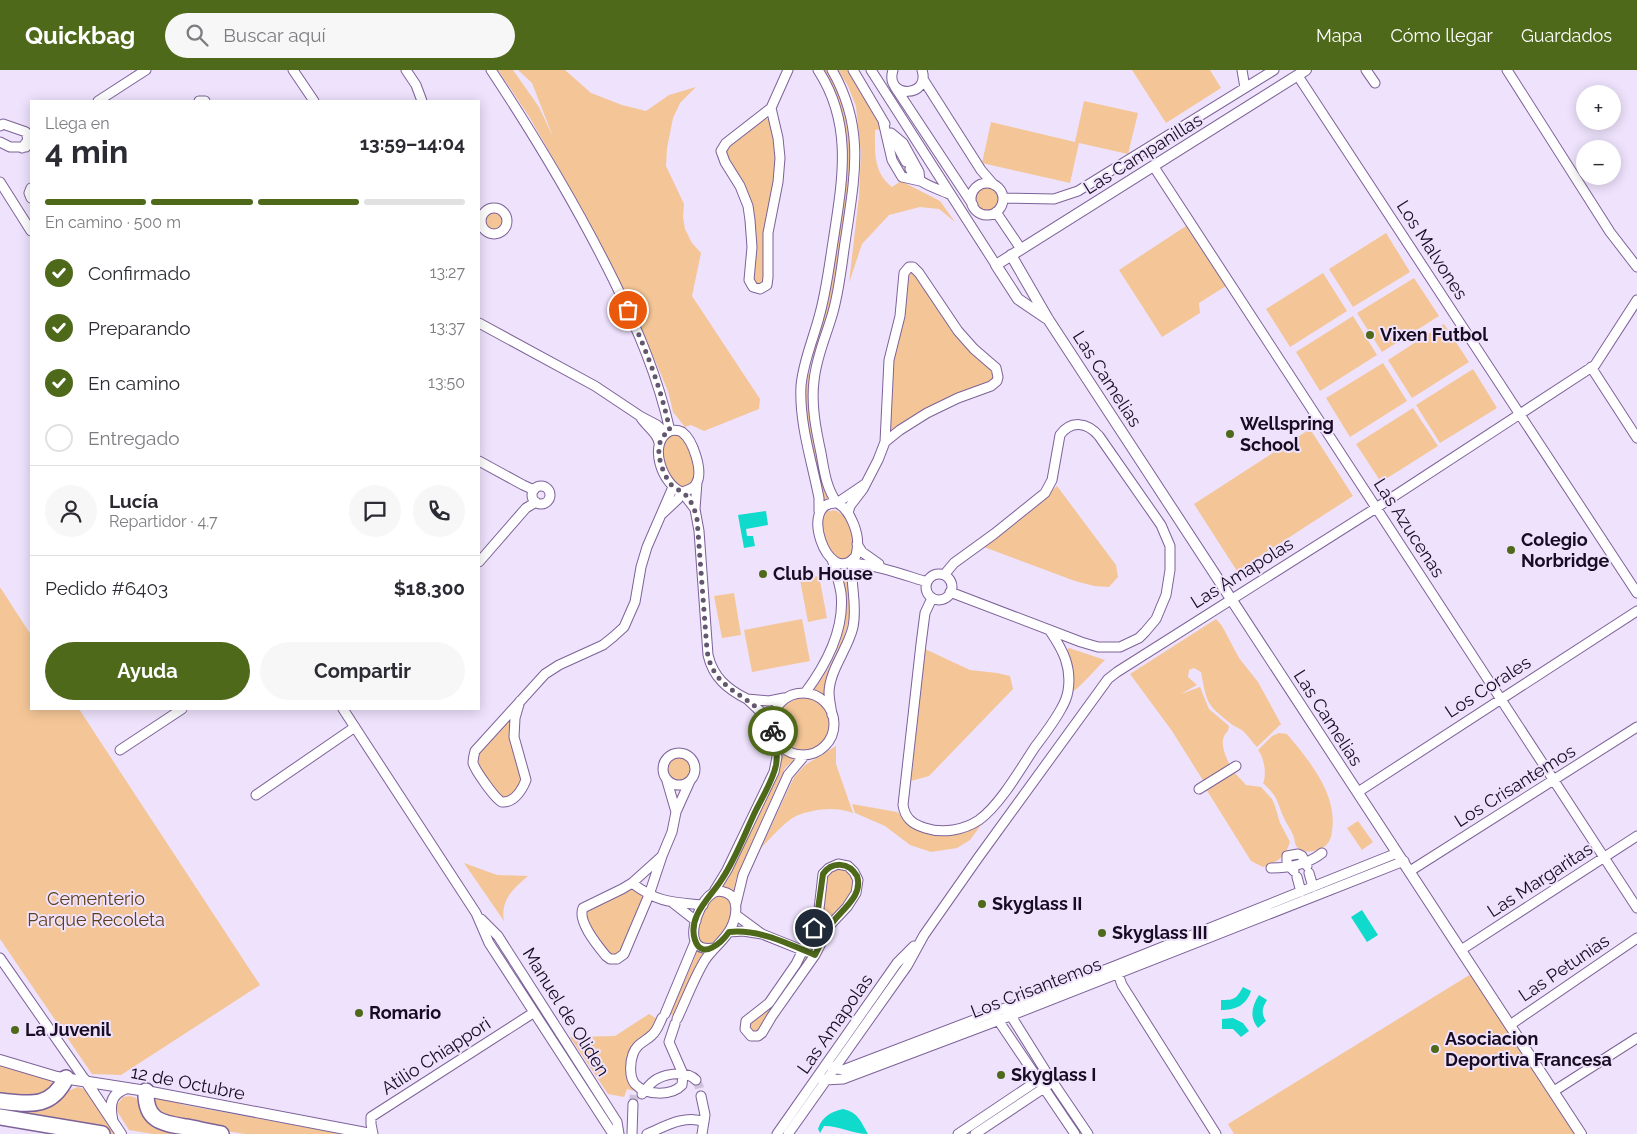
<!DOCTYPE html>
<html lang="es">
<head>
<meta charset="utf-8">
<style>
  :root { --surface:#fff; --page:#f7f7f7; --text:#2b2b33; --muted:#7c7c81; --line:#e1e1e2; --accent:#4f691b }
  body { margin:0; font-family:Raleway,sans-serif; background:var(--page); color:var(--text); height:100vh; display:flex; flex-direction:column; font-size:19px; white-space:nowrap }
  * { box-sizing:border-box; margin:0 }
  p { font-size:16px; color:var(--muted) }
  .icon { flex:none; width:28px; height:28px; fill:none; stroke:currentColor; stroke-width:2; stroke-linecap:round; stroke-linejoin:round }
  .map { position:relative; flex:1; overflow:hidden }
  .sheet { position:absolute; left:30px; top:30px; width:450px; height:610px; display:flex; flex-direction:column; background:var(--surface); border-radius:0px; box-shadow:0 2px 12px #0003 }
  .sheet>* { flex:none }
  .buttons { position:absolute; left:1576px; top:15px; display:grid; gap:10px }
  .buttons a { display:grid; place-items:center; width:45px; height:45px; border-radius:50%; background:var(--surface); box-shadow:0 2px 12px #0003; font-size:25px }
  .pin { position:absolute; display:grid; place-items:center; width:42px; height:42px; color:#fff; margin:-21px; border:2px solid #fff; border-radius:50%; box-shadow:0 1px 5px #0007 }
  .courier { position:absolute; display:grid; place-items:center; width:50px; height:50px; margin:-25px; border:4px solid #4f691b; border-radius:50%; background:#fff; color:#222; box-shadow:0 1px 6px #0007 }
  .summary em { font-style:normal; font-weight:700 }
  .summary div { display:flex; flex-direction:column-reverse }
  .summary { display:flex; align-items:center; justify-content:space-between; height:85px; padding:0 15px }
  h1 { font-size:32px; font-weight:700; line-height:38px }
  .bar { display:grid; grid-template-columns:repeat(4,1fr); gap:8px 5px; align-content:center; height:60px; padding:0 15px }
  .bar i { height:6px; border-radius:4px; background:var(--line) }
  .bar .selected { background:var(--accent) }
  .bar p { grid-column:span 4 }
  .line { display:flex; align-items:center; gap:12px; padding:0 15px; border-top:1px solid var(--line) }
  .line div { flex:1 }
  .round { display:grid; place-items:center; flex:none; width:52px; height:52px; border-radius:26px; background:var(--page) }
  ol { padding:0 15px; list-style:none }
  li { display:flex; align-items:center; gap:15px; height:55px }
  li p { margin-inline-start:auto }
  li .icon { padding:5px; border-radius:50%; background:var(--accent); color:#fff; stroke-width:4 }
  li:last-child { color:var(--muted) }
  li i { width:28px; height:28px; border:2px solid var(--line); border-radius:50% }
  .action { display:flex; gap:10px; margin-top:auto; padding:10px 15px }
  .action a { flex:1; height:58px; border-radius:30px; background:var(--accent); color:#fff; font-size:20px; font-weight:700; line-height:58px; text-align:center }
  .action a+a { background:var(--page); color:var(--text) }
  header { display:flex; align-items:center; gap:30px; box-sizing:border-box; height:70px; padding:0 25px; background:var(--accent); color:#fff }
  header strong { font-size:24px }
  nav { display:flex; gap:28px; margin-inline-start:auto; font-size:18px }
  .search { width:350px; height:45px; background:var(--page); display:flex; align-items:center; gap:12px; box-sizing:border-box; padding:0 18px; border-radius:28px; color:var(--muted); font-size:19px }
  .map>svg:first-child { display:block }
  .green { fill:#f4c697 }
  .water { fill:#0fdacc }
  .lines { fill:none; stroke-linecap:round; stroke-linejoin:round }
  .minor-tunnel { stroke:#cec2db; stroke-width:9; stroke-dasharray:9 4.5; stroke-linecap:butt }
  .minor-casing { stroke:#7d6299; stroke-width:11 }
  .tertiary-casing { stroke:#7d6299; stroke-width:12 }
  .motorway-casing { stroke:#7d6299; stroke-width:18 }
  .minor { stroke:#fff; stroke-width:9 }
  .tertiary { stroke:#fff; stroke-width:10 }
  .motorway { stroke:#fff; stroke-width:15 }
  .done { stroke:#62576e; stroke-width:5; stroke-dasharray:0 9 }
  .route { stroke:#4f691b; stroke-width:6 }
  .poi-dot { fill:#4f691b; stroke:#eee2fc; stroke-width:2 }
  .labels { text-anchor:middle; stroke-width:4; stroke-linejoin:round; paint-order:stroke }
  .street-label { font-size:18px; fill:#170c22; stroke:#eee2fc }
  .poi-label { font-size:18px; font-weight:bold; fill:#170c22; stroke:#eee2fc; text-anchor:start }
  .park-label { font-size:18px; fill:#5f3f1b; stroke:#eee2fc }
</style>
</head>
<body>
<header>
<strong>Quickbag</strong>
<div class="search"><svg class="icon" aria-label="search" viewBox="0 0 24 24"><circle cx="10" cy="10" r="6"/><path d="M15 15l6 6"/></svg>Buscar aquí</div>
<nav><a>Mapa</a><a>Cómo llegar</a><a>Guardados</a></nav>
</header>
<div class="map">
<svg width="1637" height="1064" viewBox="0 0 1637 1064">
  <rect width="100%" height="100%" fill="#eee2fc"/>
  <path class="green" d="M 498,0 L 513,0 L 539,37 L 553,67 L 532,13 L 518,0 L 565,0 L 591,23 L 622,35 L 646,41 L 669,25 L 696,17 L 680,33 L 673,48 L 667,78 L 666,96 L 684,134 L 683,147 L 685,159 L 692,173 L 701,183 L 692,226 L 760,329 L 759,339 L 704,361 L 691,355 L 685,357 L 673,342 L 668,321 L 657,295 L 618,208 L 582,139 L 530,48 Z
    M 822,0 L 827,0 C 834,13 844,27 847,41 C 856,78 849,118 844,155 C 838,201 832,245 814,288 L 812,287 L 811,284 L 846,95 L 846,66 L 840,40 Z
    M 838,0 L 847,0 L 881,55 L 882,59 L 875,60 C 875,82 873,102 892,117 L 901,111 L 940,131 L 955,152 L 939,139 L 920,137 L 889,145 L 862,174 L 849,213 L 859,126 L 861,83 L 856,36 L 848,16 Z
    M 1132,0 L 1210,0 L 1221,18 L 1166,53 Z
    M 1084,31 L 1138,43 L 1128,84 L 1079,73 L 1070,113 L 982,93 L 991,52 L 1075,72 Z
    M 764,48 L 771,50 L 777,85 L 765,213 L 757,216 L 753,211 L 755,173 L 753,143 L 725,85 L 726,78 Z
    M976 129a12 12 0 1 1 24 0a12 12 0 1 1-24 0Z
    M483 151a11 11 0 1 1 22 0a11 11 0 1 1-22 0Z
    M 1186,156 L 1226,216 L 1199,233 L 1200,243 L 1162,267 L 1119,200 Z
    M 1386,163 L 1410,202 L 1353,237 L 1329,199 Z
    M 909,197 L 993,294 L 997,311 L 958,328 L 885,372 L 887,302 Z
    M 1323,203 L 1347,241 L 1290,277 L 1266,239 Z
    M 1414,208 L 1439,246 L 1382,282 L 1357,243 Z
    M 1353,246 L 1377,285 L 1320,321 L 1296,282 Z
    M 1444,254 L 1469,292 L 1412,328 L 1388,290 Z
    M 1383,293 L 1407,331 L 1350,367 L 1326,328 Z
    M 1473,299 L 1497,338 L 1440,373 L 1416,335 Z
    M 809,302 L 809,316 L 831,431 L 822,433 C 816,399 798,334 809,302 Z
    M 1413,338 L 1438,376 L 1381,412 L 1356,374 Z
    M 1310,359 L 1353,426 L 1237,501 L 1194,434 Z
    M 677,364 C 689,369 697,391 696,404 C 696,407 693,412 691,415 L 684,417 C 664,412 661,387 665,369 Z
    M 1057,416 L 1116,495 L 1118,507 L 1109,517 L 1094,516 L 1075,511 L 984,477 Z
    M 834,440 C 853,445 862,483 844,491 L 831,485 L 825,473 L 822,450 L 826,442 Z
    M 837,497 L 847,497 L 850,546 L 826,629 L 822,626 L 811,622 C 840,592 858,535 837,497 Z
    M 819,506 L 827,548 L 808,552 L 800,510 Z
    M 0,517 L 31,565 L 31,639 L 79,639 L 260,915 L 121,1005 L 92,1004 L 0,869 Z
    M 734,523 L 741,565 L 722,568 L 714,526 Z
    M 802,549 L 810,591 L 752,602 L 744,560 Z
    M 1216,549 L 1222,556 L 1239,588 L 1258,612 L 1281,654 L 1257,677 C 1252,672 1249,667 1244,662 C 1241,659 1238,658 1234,656 C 1207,635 1207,635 1201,602 L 1194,598 L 1189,600 L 1188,607 L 1197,615 L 1181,624 L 1200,617 L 1209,639 L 1229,656 L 1228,661 C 1217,670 1226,686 1230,696 L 1204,712 L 1172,661 L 1130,604 Z
    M 1069,578 L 1105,590 C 1097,597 1080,618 1072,622 L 1065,581 Z
    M 925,579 L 970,600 L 997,603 L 1010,606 L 1013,619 L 929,706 L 911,711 Z
    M778 654a26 26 0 1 1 52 0a26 26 0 1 1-52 0Z
    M 508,649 L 511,649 L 523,711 L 508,728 L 503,728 L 481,701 L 477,691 L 479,682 Z
    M 1279,663 L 1287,664 C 1309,690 1338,725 1332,761 C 1331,770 1328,776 1320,779 C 1314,782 1304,783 1298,778 C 1294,775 1295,769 1293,765 C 1291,759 1286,754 1284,748 C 1276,730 1279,728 1263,713 C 1267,705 1264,687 1258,680 L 1272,666 Z
    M 836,676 L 836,694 L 853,743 C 836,736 813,739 796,746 C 783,753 771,768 761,778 L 794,707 L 805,695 Z
    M 783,682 L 796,688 L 785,698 L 736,809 L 733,824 L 732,821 L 721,818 L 730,805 L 781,693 Z
    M666 698a13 13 0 1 1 26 0a13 13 0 1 1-26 0Z
    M 1233,701 L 1246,715 L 1261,717 L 1272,729 L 1275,736 L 1280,753 L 1290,772 C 1285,787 1278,792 1263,797 L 1251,791 L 1206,719 Z
    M 852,734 L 897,742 L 914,756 L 929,762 L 986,748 L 970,770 L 957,778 L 931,782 L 910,775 L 885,756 L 855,743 Z
    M 1358,751 L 1373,772 L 1362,780 L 1347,758 Z
    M 464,793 L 497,805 L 528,806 C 514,818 500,830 504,851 Z
    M 843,797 L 855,809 L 853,824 L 816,879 L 812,880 L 810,877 C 821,853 819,826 828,802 Z
    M 629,819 L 637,819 L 644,826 L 620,884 L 613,887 L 607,882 L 584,848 L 585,840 Z
    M 720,825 L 727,827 C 737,842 726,862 716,874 L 706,874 L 700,872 C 692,856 705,832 720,825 Z
    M 697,879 L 707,883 L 674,946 L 670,944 L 695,887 Z
    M 806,886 L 809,886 L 809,889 L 759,962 L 755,964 L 750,961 L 749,956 L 754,949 L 789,910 Z
    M 1471,904 L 1578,1064 L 1234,1064 L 1228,1054 Z
    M 649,944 L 659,950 L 648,965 L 636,972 L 634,1021 L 627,1019 L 624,1027 L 608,1024 L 570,967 L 615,966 Z
    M 0,994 L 50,1010 L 54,1016 L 50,1026 L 0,1028 Z
    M 78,1017 L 87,1020 L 114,1064 L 101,1064 L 96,1056 L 0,1038 L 65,1022 Z
    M 130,1026 L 136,1028 L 144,1042 L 197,1064 L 153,1064 L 129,1060 L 117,1041 L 117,1035 L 123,1027 Z
    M 160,1027 L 184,1035 L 343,1064 L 245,1064 L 165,1051 L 152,1032 L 154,1028 Z"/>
  <path class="water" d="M 766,441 L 768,455 L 746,459 L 747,466 L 753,466 L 755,476 L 744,478 L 738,445 Z
    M 1362,840 L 1378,865 L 1367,872 L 1351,847 Z
    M 1243,917 L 1251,921 C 1246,936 1235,940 1221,940 L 1221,930 C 1235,930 1236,929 1243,917 Z
    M 1259,925 L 1267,930 C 1262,938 1261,943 1266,951 L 1258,958 C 1249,947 1252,936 1259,925 Z
    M 1233,948 L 1243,953 L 1249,961 L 1241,967 L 1233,959 L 1222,959 L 1222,949 Z
    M 843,1039 C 858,1042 861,1052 868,1064 C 853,1064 840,1056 824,1056 L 820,1063 L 818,1059 C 822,1047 830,1042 843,1039 Z"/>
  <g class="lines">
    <path class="minor-tunnel" d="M 902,94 L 907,101
      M 696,1010 L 699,1016 L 701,1026
      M 633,1034 L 635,1021"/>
    <defs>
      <path id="minor" d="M 293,0 L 314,31
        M 406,0 L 416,15 L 422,31
        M 491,0 C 536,68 578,138 614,211 C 638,260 658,307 670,361
        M 818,0 C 854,55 842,112 833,172 C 829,197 826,223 819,247 C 813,270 803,292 801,316 C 799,353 812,392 819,428 L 819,441
        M 832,0 C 865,57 855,105 846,166 C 842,191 840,217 833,242 C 827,264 816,287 814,311 C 811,335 816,360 821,383 C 824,400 826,418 837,433 L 865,414
        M 853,0 L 885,54
        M 871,0 L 996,195
        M 893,0 C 884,29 931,28 922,0
        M 1242,0 L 1245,18
        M 1366,0 L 1375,13
        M 1507,0 L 1610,162 L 1637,197
        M 1298,6 L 1637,523
        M 923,9 L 981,100 L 994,115
        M 895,17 L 973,135
        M 98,31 L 146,0
        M 199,31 L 205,31
        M 771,38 L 778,68 L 780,88 L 778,112 L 768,163 L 768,207 L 767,215 L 760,219 L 753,217 L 749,210 L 752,177 L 750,150 L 748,136 L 740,116 L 725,92 L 721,81 L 726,73 L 771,38 L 788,0
        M 883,51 L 892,90 L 902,107 L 920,111 L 919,102 L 903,73 L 891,63
        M 0,56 L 3,54 L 26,62 L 28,70 L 22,78
        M 893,68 L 906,92
        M 0,72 L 10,77 L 26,77
        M 1154,97 L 1637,838
        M 910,99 C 918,114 934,117 949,124
        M 0,112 L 31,161
        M971 129a16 16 0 1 1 32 0a16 16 0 1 1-32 0Z
        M 31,118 L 29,123 L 31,128
        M 1003,128 L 1054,129 L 1078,121 L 1274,0
        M481 151a13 13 0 1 1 26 0a13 13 0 1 1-26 0Z
        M 996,142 L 1021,179
        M 479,253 L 595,316 L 640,346
        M 1591,297 L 1637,368
        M 670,361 C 674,360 678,360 682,362 C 693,370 704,402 696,414 C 693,419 688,420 682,422 C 662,415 647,372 670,361 Z
        M 659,373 C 658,362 645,356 640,346 L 657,355 L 666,363
        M 479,391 L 523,415 L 534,420
        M 697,412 L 695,439 L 699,461 L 708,585 C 713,607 727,619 747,629
        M532 425a9 9 0 1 1 18 0a9 9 0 1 1-18 0Z
        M 848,443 L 850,436 L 863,419 L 878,390 L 885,372 L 889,290 L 900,246 L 904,203 L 909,197 L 913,197 L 919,203 L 958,261 L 974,279 L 996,298 L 998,307 L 997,311 L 991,316 L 958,328 L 927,343 L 900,360 L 885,372
        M 662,444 L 678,429 L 682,422 L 695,439
        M 857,474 L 862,482 L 879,494
        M 479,492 L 526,438 L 536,432
        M 848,493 C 875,494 901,504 927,512
        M926 517a13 13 0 1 1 26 0a13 13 0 1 1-26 0Z
        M 944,505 L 954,493 L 994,464 L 1045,423 L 1052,410 L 1060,365 C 1071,350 1087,352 1099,366 L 1161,455 L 1170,476 L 1170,500 L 1166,525 L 1156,549 L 1145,562 L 1139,568 L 1120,577 L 1098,577 L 1081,572 L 950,522
        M 932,528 L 925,543 L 921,574 L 903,735 C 905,748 912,754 925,758 C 943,764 964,760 979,750 C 1000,735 1021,698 1035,677 C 1044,665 1054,652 1061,639 C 1064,634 1067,627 1068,621 C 1072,597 1063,580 1050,561
        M 805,623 C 826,595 845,559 841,523 C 839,511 835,500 832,489
        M772 654a31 31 0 1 1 62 0a31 31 0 1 1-62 0Z
        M 520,631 L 515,648 L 514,667 L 526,710 C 522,720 514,733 502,732 C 495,729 475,700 473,693 C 473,689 474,685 475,681 L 545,604 L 559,595 L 603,575 L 613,567 L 624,557 L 635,532 L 641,497 L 647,477 L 673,417
        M 343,639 L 476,843 L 489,873 L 613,1064
        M 832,645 C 831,637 829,629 829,622 C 830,599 848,579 853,557 C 857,538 852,521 852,503 C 852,495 856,488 857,480 C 860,465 851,440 837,433 C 797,430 828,517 854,488
        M 771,656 L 764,645 L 747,629 L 769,631 L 784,628
        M 120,680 L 182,639
        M663 699a16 16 0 1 1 32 0a16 16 0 1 1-32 0Z
        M 667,711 L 676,742 L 690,711
        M 1199,719 L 1236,696
        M 1358,722 L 1637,541
        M 256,725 L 355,657
        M 662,786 L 632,813 L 622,819 L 583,838 C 577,851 597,875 606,886 L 610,889 L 617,889 L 624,884 L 649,825 L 662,786 L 672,762 L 676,742
        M 838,794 L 848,796 L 854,802 L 858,810 L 856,823 L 847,837 L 831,854 L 815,885 L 772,946 L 762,963 L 758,966 L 751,966 L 745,959 L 746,951 L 769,933 L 796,894 L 814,858 L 819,839 L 823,804 L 829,798 Z
        M 1271,798 C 1290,798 1307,795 1322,783
        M 1294,801 L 1287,794 L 1287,786 L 1298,784 L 1302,786 L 1307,796
        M 1410,801 L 1637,657
        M 1309,803 L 1313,817
        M 1297,807 L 1301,822
        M 632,813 C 658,833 672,832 703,835
        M 713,823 L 727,800 L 774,702 L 777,687 L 775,670
        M 673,833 L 696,851
        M 736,834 L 743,805 L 788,705 L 805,685
        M 481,849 L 498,866 L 617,1052 L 619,1064
        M 729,862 L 743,861 L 762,864 L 736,845
        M 762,864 L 807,882
        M 1461,880 L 1637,766
        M 0,888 L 85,1010
        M 1116,898 L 1122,915 L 1216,1064
        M 1008,941 L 1048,1005 L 1088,1064
        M 665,944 L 695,872
        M 996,944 L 998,950 L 1075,1064
        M 662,948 C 659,954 657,961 652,965 C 645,972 637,973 633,984 C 630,992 629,1007 635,1014 C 646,1026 672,1026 682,1015 L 683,1004 L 669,972 L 675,954
        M 677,949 C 686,930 694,908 705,890 C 713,878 725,870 731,858 C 737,846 740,826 724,822 C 721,821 716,821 713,823 C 701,830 690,858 695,871 C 698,879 707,879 714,878
        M 1510,955 L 1637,868
        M 828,994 L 834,998 L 843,1000 L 1115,896 L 1397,783
        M 818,1007 L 825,1010 L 843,1009 L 1010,946 L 1404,791
        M 1554,1021 L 1637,968
        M 642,1024 C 647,1018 651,1012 657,1009 C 668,1003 687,1001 696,1010
        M 701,1026 L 705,1045 L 702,1064
        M 373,1064 L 371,1054 L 371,1047 L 533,943
        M 632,1064 L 633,1034
        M 647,1064 C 664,1057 685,1044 704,1052
        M 777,1064 L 897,893 L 914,876
        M 788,1064 L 907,896 L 924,865 L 978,788 L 1108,609 L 1117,602 L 1376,438 L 1595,295 L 1637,230
        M 958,1064 L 1043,1007
        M 975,1064 L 1047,1016"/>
      <path id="tertiary" d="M 1011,185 L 1048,249 L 1581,1064
        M 1046,248 L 1018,229 L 996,195 L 1306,0
        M 0,990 L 57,1007 L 146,1021 L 371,1064
        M 85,1010 L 121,1064
        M 112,1048 C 109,1033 112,1023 127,1018"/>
      <path id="motorway" d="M 146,1021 C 145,1051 161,1053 186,1057 C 197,1059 209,1062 221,1064
        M 0,1031 C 29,1034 51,1039 66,1008
        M 0,1047 L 102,1064"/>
    </defs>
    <use href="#minor" class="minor-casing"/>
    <use href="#tertiary" class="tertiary-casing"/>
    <use href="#motorway" class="motorway-casing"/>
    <use href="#minor" class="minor"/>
    <use href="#tertiary" class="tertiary"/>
    <use href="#motorway" class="motorway"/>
  </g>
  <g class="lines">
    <path class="done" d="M 628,240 C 646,280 661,317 670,361 C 651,370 660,399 670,413 C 673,418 678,419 682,422 C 691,428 695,440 697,449 L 707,580 C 713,626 758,622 773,661"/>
    <path class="route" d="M 773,661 C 776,672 778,683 776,695 C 773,710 763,726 756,740 C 745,763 736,788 722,809 C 711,827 687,846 695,870 C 702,891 722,872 729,862 C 759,859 787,873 815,885 C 820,875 824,865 830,856 C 839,841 864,827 857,806 C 849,792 832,791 823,804 L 818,839 L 814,858"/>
  </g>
  <g class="poi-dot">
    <circle cx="1370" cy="265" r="5"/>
    <circle cx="1230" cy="364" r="5"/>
    <circle cx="1511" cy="480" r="5"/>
    <circle cx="763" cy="504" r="5"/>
    <circle cx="982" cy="834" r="5"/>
    <circle cx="1102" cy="863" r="5"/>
    <circle cx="359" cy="943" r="5"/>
    <circle cx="15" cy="960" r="5"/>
    <circle cx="1435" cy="979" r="5"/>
    <circle cx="1001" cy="1005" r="5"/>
  </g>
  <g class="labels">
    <g class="street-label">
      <text transform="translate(1143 84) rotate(-32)" y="6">Las Campanillas</text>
      <text transform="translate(1432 180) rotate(57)" y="6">Los Malvones</text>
      <text transform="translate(1107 309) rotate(57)" y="6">Las Camelias</text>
      <text transform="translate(1409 458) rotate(57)" y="6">Las Azucenas</text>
      <text transform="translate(1242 503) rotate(-32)" y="6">Las Amapolas</text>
      <text transform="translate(1488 617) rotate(-33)" y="6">Los Corales</text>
      <text transform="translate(1328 648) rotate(57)" y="6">Las Camelias</text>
      <text transform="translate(1515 716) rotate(-32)" y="6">Los Crisantemos</text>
      <text transform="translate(1540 810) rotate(-33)" y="6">Las Margaritas</text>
      <text transform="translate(1564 898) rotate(-34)" y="6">Las Petunias</text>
      <text transform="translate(1036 918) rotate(-21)" y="6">Los Crisantemos</text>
      <text transform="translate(566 942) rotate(58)" y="6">Manuel de Oliden</text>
      <text transform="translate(835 954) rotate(-55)" y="6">Las Amapolas</text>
      <text transform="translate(436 986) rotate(-33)" y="6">Atilio Chiappori</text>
      <text transform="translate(188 1013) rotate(11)" y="6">12 de Octubre</text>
    </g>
    <g class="poi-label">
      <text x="1380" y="271">Vixen Futbol</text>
      <text x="1240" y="360">Wellspring<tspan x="1240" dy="21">School</tspan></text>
      <text x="1521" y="476">Colegio<tspan x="1521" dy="21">Norbridge</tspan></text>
      <text x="773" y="510">Club House</text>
      <text x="992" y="840">Skyglass II</text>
      <text x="1112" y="869">Skyglass III</text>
      <text x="369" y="949">Romario</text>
      <text x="25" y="966">La Juvenil</text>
      <text x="1445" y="975">Asociacion<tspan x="1445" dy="21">Deportiva Francesa</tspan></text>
      <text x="1011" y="1011">Skyglass I</text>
    </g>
    <g class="park-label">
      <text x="96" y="835">Cementerio<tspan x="96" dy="21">Parque Recoleta</tspan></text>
    </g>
  </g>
</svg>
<div class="buttons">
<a>+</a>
<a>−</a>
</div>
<div class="pin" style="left:628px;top:240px;background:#ea580c"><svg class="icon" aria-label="bag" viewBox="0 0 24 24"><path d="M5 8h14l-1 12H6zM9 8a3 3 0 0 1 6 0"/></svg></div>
<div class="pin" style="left:814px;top:858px;background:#1f2937"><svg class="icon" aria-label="home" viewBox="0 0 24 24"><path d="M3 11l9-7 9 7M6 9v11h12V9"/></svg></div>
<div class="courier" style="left:773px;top:661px"><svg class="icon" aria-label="bike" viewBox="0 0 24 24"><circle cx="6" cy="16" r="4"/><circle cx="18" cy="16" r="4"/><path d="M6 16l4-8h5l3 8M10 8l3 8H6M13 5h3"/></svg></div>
<section class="sheet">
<div class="summary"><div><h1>4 min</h1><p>Llega en</p></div><em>13:59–14:04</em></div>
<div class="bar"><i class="selected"></i><i class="selected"></i><i class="selected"></i><i></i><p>En camino · 500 m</p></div>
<ol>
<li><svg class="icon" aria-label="check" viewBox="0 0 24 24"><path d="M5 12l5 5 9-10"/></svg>Confirmado<p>13:27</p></li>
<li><svg class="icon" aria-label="check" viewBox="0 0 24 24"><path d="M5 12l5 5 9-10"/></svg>Preparando<p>13:37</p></li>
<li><svg class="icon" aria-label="check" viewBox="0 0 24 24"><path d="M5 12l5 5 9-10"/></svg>En camino<p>13:50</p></li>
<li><i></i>Entregado</li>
</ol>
<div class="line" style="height:90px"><a class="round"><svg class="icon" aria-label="person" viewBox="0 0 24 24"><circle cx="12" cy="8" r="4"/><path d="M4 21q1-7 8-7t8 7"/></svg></a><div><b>Lucía</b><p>Repartidor · 4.7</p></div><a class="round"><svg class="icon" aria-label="chat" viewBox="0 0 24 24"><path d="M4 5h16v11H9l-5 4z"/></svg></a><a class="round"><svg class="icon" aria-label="phone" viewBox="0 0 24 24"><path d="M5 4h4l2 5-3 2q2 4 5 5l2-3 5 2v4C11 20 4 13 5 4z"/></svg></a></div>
<div class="line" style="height:65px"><div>Pedido #6403</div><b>$18,300</b></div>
<div class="action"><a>Ayuda</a><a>Compartir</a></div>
</section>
</div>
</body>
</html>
